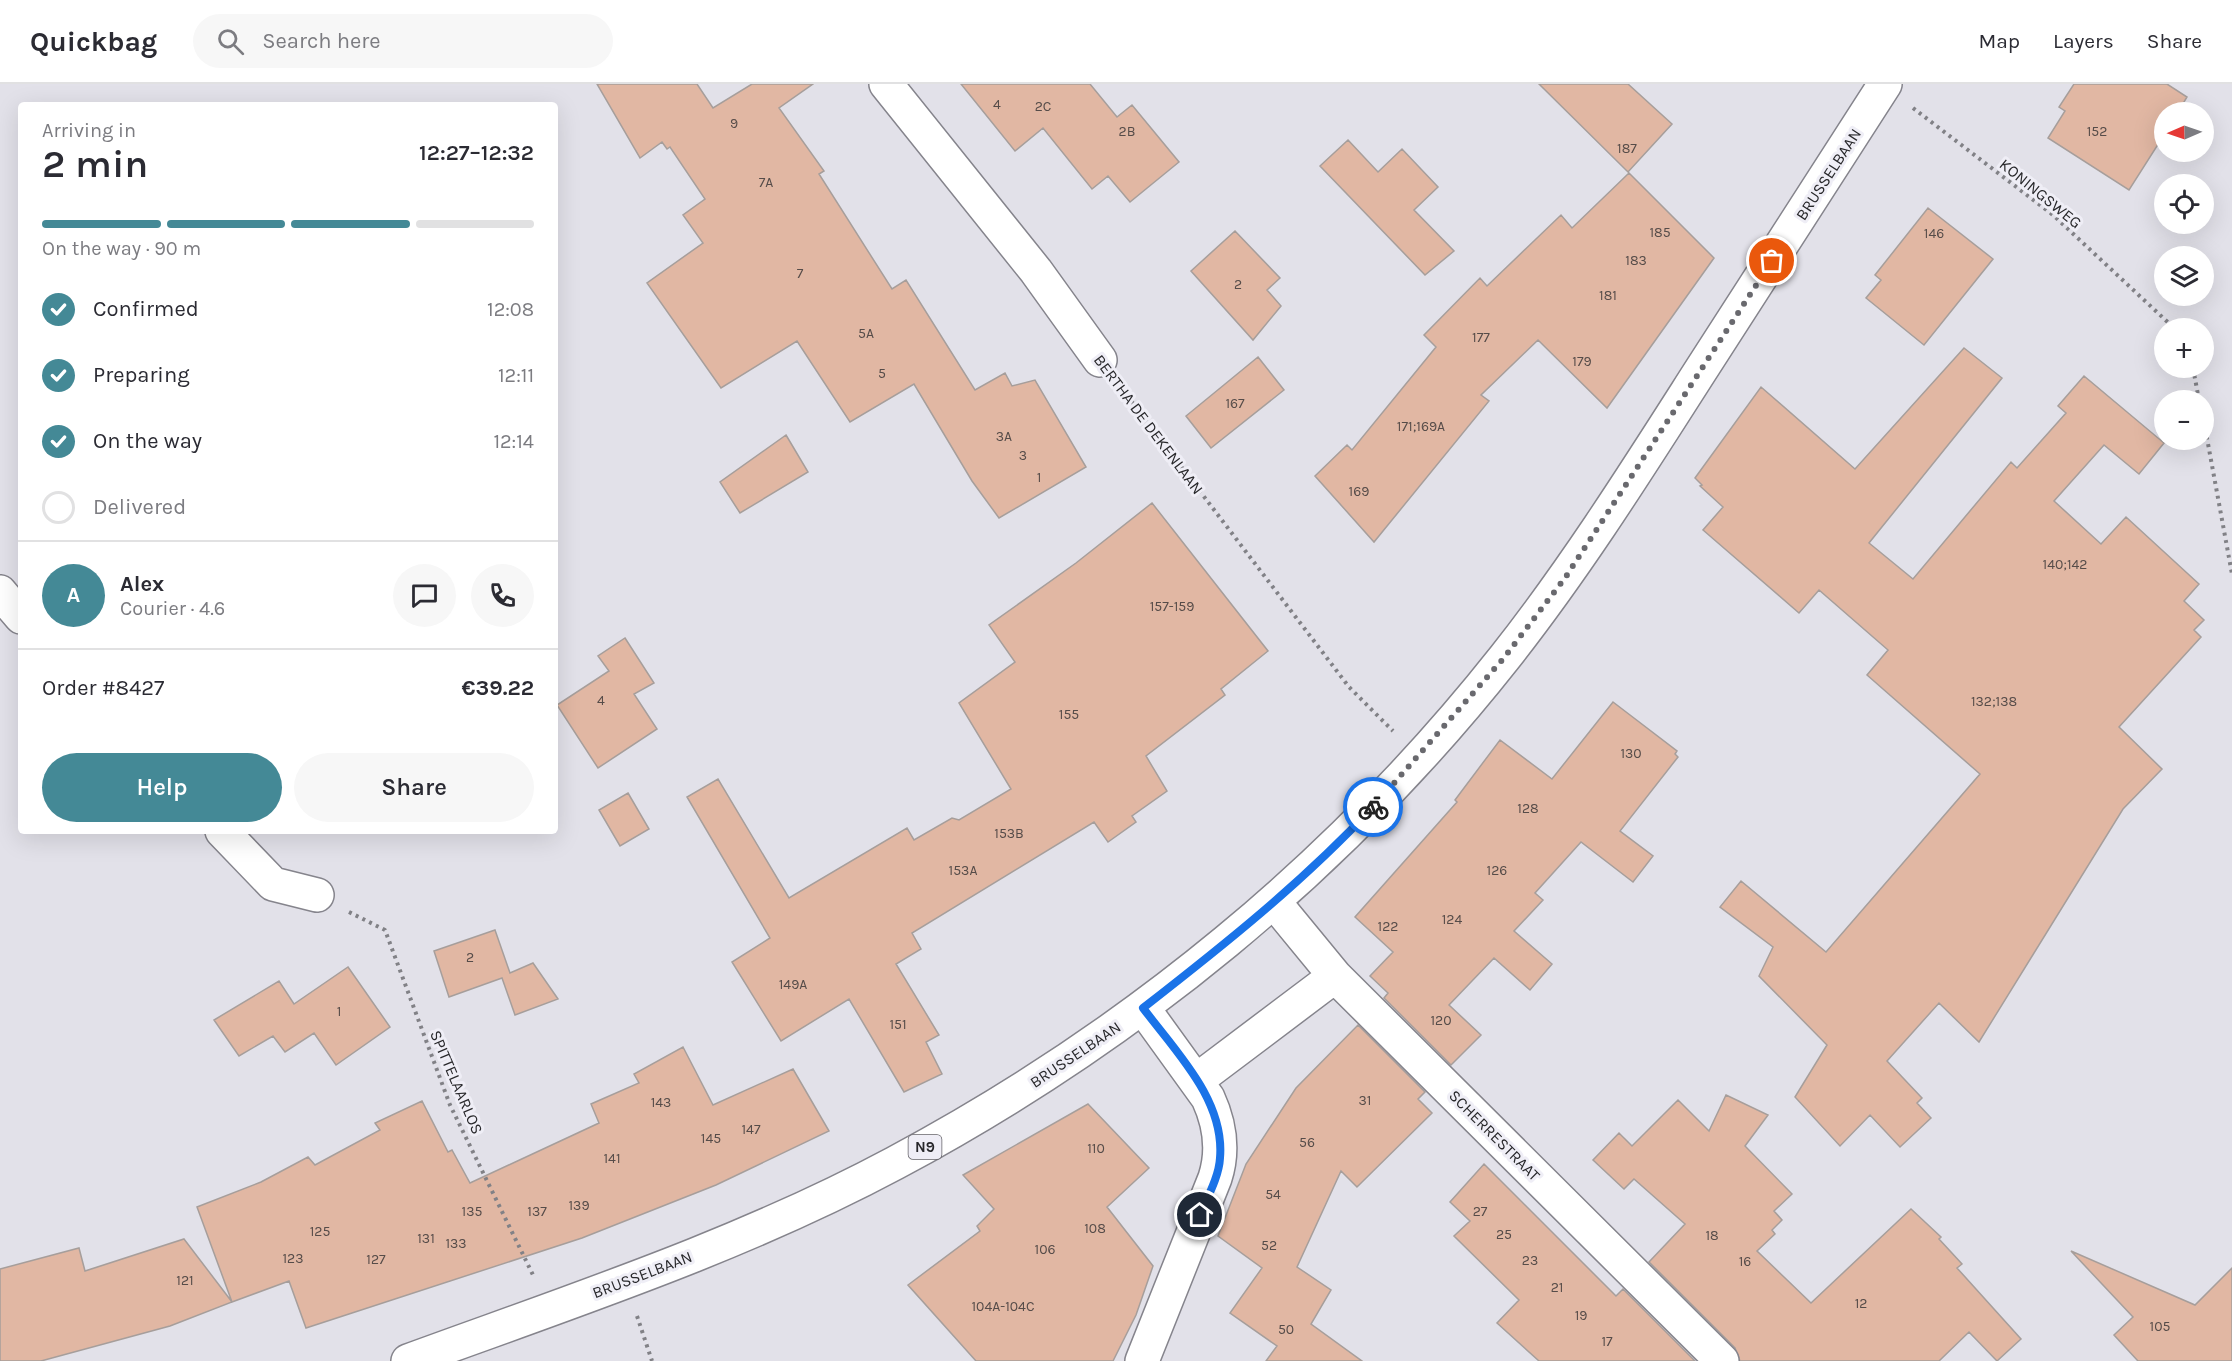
<!DOCTYPE html>
<html lang="en">
<head>
<meta charset="utf-8">
<style>
  :root { --surface:#fff; --page:#f7f7f7; --text:#2b2b33; --muted:#7c7c81; --line:#e1e1e2; --accent:#448996 }
  body { margin:0; font-family:Karla,sans-serif; background:var(--page); color:var(--text); height:100vh; display:flex; flex-direction:column; font-size:22px; white-space:nowrap }
  * { box-sizing:border-box; margin:0 }
  p { font-size:20px; color:var(--muted) }
  .icon { flex:none; width:33px; height:33px; fill:none; stroke:currentColor; stroke-width:2; stroke-linecap:round; stroke-linejoin:round }
  .map { position:relative; flex:1; overflow:hidden }
  .side { position:absolute; left:18px; top:18px; width:540px; height:732px; display:flex; flex-direction:column; background:var(--surface); border-radius:6px; box-shadow:0 6px 24px #0002 }
  .side>* { flex:none }
  .needle { width:39px; rotate:268deg }
  .buttons { position:absolute; left:2154px; top:18px; display:grid; gap:12px }
  .buttons a { display:grid; place-items:center; width:60px; height:60px; border-radius:50%; background:var(--surface); box-shadow:0 6px 24px #0002; font-size:30px }
  .pin { position:absolute; display:grid; place-items:center; width:51px; height:51px; color:#fff; margin:-26px; border:3px solid #fff; border-radius:50%; box-shadow:0 2px 6px #0007 }
  .courier { position:absolute; display:grid; place-items:center; width:60px; height:60px; margin:-30px; border:4px solid #1a73e8; border-radius:50%; background:#fff; color:#222; box-shadow:0 2px 8px #0007 }
  .overview em { font-style:normal; font-weight:600 }
  .overview div { display:flex; flex-direction:column-reverse }
  .overview { display:flex; align-items:center; justify-content:space-between; height:102px; padding:0 24px }
  h1 { font-size:39px; font-weight:600; line-height:45px }
  .bar { display:grid; grid-template-columns:repeat(4,1fr); gap:9px 6px; align-content:center; height:72px; padding:0 24px }
  .bar i { height:8px; border-radius:4px; background:var(--line) }
  .bar .active { background:var(--accent) }
  .bar p { grid-column:span 4 }
  .line { display:flex; align-items:center; gap:15px; padding:0 24px; border-top:2px solid var(--line) }
  .line div { flex:1 }
  .round { display:grid; place-items:center; flex:none; width:63px; height:63px; border-radius:32px; background:var(--page) }
  ol { padding:0 24px; list-style:none }
  li { display:flex; align-items:center; gap:18px; height:66px }
  li p { margin-inline-start:auto }
  li .icon { padding:6px; border-radius:50%; background:var(--accent); color:#fff; stroke-width:4 }
  li:last-child { color:var(--muted) }
  li i { width:33px; height:33px; border:3px solid var(--line); border-radius:50% }
  .button { display:flex; gap:12px; margin-top:auto; padding:12px 24px }
  .button a { flex:1; height:69px; border-radius:36px; background:var(--accent); color:#fff; font-size:24px; font-weight:600; line-height:69px; text-align:center }
  .button a+a { background:var(--page); color:var(--text) }
  header { display:flex; align-items:center; gap:36px; box-sizing:border-box; height:84px; padding:0 30px; background:var(--surface); border-bottom:2px solid var(--line) }
  header strong { font-size:28px }
  nav { display:flex; gap:33px; margin-inline-start:auto; font-size:21px }
  .search { width:420px; height:54px; background:var(--page); display:flex; align-items:center; gap:15px; box-sizing:border-box; padding:0 21px; border-radius:33px; color:var(--muted); font-size:22px }
  .map>svg:first-child { display:block }
  .building { fill:#e1b7a3; stroke:#a69e9b; stroke-width:1.5 }
  .lines { fill:none; stroke-linecap:round; stroke-linejoin:round }
  .minor-casing { stroke:#85848c; stroke-width:36 }
  .primary-casing { stroke:#85848c; stroke-width:36 }
  .path { stroke:#818186; stroke-width:4; stroke-dasharray:3 4.5; stroke-linecap:butt }
  .minor { stroke:#fff; stroke-width:33 }
  .primary { stroke:#fff; stroke-width:33 }
  .done { stroke:#69696e; stroke-width:6; stroke-dasharray:0 10.8 }
  .route { stroke:#1a73e8; stroke-width:8 }
  .labels { text-anchor:middle; stroke-width:6; stroke-linejoin:round; paint-order:stroke }
  .number-label { font-size:14px; fill:#564c49 }
  .shield { fill:#efeef6; stroke:#646368; stroke-width:1.5 }
  .shield-label { font-size:15px; font-weight:bold; fill:#28282b }
  .street-label { font-size:16px; fill:#28282b; stroke:#efeef6 }
</style>
</head>
<body>
<header>
<strong>Quickbag</strong>
<div class="search"><svg class="icon" aria-label="search" viewBox="0 0 24 24"><circle cx="10" cy="10" r="6"/><path d="M15 15l6 6"/></svg>Search here</div>
<nav><a>Map</a><a>Layers</a><a>Share</a></nav>
</header>
<div class="map">
<svg width="2232" height="1277" viewBox="0 0 2232 1277">
  <rect width="100%" height="100%" fill="#e2e1e9"/>
  <path class="building" d="M 597,0 L 697,0 L 713,24 L 752,0 L 813,0 L 779,24 L 824,87 L 819,90 L 892,205 L 906,196 L 975,306 L 1005,289 L 1012,302 L 1035,296 L 1086,383 L 999,434 L 972,397 L 914,300 L 850,338 L 797,257 L 721,304 L 647,199 L 703,159 L 683,131 L 705,115 L 670,63 L 667,65 L 662,58 L 640,74 Z
    M 961,0 L 1090,0 L 1117,33 L 1132,21 L 1179,78 L 1130,118 L 1108,92 L 1092,105 L 1043,44 L 1015,67 Z
    M 1539,0 L 1628,0 L 1672,40 L 1628,88 Z
    M 2074,0 L 2167,0 L 2187,13 L 2178,28 L 2164,28 L 2164,51 L 2129,106 L 2048,54 L 2065,27 L 2059,23 Z
    M 1348,56 L 1378,88 L 1402,65 L 1438,103 L 1414,126 L 1454,167 L 1425,191 L 1320,82 Z
    M 1629,89 L 1714,174 L 1607,324 L 1538,256 L 1481,311 L 1489,317 L 1374,458 L 1315,392 L 1347,361 L 1352,366 L 1436,263 L 1424,251 L 1480,194 L 1487,202 L 1561,131 L 1572,144 Z
    M 1928,124 L 1993,175 L 1924,261 L 1866,214 L 1881,196 L 1875,191 Z
    M 1235,147 L 1280,194 L 1267,206 L 1281,222 L 1253,256 L 1191,187 Z
    M 1964,264 L 2002,294 L 1869,459 L 1913,495 L 2011,378 L 2017,384 L 2066,329 L 2058,322 L 2084,292 L 2164,359 L 2139,390 L 2104,361 L 2054,417 L 2101,460 L 2126,433 L 2199,500 L 2184,517 L 2204,536 L 2194,546 L 2201,553 L 2119,643 L 2162,685 L 2123,725 L 1979,958 L 1939,919 L 1887,977 L 1922,1014 L 1917,1019 L 1931,1034 L 1900,1063 L 1870,1031 L 1840,1062 L 1795,1013 L 1827,961 L 1759,892 L 1773,863 L 1720,823 L 1741,797 L 1826,868 L 1980,690 L 1867,591 L 1888,566 L 1819,506 L 1799,529 L 1703,446 L 1723,423 L 1700,402 L 1702,401 L 1695,394 L 1761,303 L 1855,385 Z
    M 1258,273 L 1284,306 L 1211,364 L 1186,332 Z
    M 786,351 L 808,388 L 740,429 L 720,398 Z
    M 1152,419 L 1268,567 L 1221,605 L 1225,611 L 1146,672 L 1167,707 L 1132,732 L 1136,738 L 1108,758 L 1094,738 L 912,849 L 921,865 L 896,880 L 939,951 L 926,958 L 942,990 L 904,1008 L 849,915 L 781,957 L 732,878 L 770,854 L 687,713 L 718,695 L 789,814 L 907,744 L 914,756 L 952,734 L 959,736 L 1011,705 L 959,619 L 1015,578 L 989,541 L 1076,479 Z
    M 625,554 L 654,599 L 634,610 L 657,645 L 598,684 L 557,621 L 609,587 L 598,572 Z
    M 1613,618 L 1677,667 L 1675,670 L 1678,673 L 1620,747 L 1653,772 L 1633,798 L 1581,758 L 1535,809 L 1543,816 L 1514,847 L 1552,880 L 1530,906 L 1494,874 L 1449,921 L 1481,951 L 1451,981 L 1384,914 L 1388,909 L 1370,892 L 1393,868 L 1355,833 L 1457,718 L 1455,716 L 1500,656 L 1552,695 Z
    M 628,709 L 649,745 L 620,762 L 599,726 Z
    M 495,846 L 510,889 L 533,879 L 558,915 L 515,931 L 502,894 L 449,913 L 434,867 Z
    M 348,883 L 390,943 L 336,981 L 314,949 L 285,968 L 273,952 L 239,972 L 214,936 L 279,897 L 294,920 Z
    M 1358,941 L 1425,1008 L 1418,1015 L 1432,1029 L 1357,1103 L 1341,1087 L 1297,1183 L 1331,1206 L 1311,1240 L 1362,1277 L 1266,1277 L 1277,1262 L 1230,1229 L 1262,1184 L 1218,1152 L 1246,1080 L 1296,1004 Z
    M 683,963 L 713,1021 L 793,985 L 829,1047 L 716,1101 L 582,1154 L 306,1244 L 289,1197 L 232,1218 L 197,1123 L 261,1098 L 308,1073 L 315,1081 L 380,1046 L 375,1039 L 422,1017 L 448,1068 L 452,1066 L 470,1099 L 599,1039 L 591,1020 L 639,999 L 634,990 Z
    M 1726,1011 L 1768,1031 L 1745,1062 L 1792,1110 L 1774,1127 L 1782,1136 L 1772,1146 L 1775,1150 L 1757,1167 L 1811,1219 L 1911,1125 L 1941,1153 L 1939,1155 L 1962,1180 L 1957,1184 L 2021,1255 L 1997,1277 L 1969,1248 L 1939,1277 L 1740,1277 L 1735,1264 L 1649,1178 L 1685,1140 L 1634,1095 L 1624,1105 L 1593,1076 L 1619,1049 L 1632,1062 L 1678,1016 L 1709,1047 Z
    M 1088,1020 L 1149,1084 L 1107,1123 L 1153,1182 L 1136,1231 L 1113,1277 L 976,1277 L 908,1201 L 980,1147 L 977,1142 L 994,1125 L 963,1091 Z
    M 1484,1080 L 1616,1212 L 1623,1205 L 1695,1277 L 1539,1277 L 1497,1239 L 1519,1216 L 1454,1152 L 1470,1137 L 1450,1118 Z
    M 184,1155 L 232,1218 L 170,1242 L 41,1277 L 0,1277 L 0,1185 L 79,1164 L 85,1187 Z
    M 2071,1167 L 2195,1221 L 2232,1184 L 2232,1277 L 2138,1277 L 2114,1251 L 2133,1233 Z"/>
  <g class="lines">
    <defs>
      <path id="minor" d="M 886,0 L 1036,187 L 1100,276
        M 0,508 L 21,533
        M 222,747 L 273,800 L 317,811
        M 1275,819 L 1335,892 L 1722,1277
        M 1197,996 L 1335,892
        M 1142,1277 L 1215,1094 C 1224,1066 1220,1040 1208,1014 L 1143,924"/>
      <path id="primary" d="M 408,1277 C 572,1217 740,1162 895,1079 C 1131,953 1339,783 1505,573 C 1576,483 1637,386 1699,289 C 1761,193 1823,96 1885,0"/>
    </defs>
    <use href="#minor" class="minor-casing"/>
    <use href="#primary" class="primary-casing"/>
    <path class="path" d="M 1913,24 L 2053,131 L 2174,244
      M 2193,284 L 2199,316
      M 1122,305 L 1349,603 L 1393,647
      M 2204,338 L 2232,490
      M 349,828 L 385,846 L 450,1021 L 533,1191
      M 637,1232 L 652,1277"/>
    <use href="#minor" class="minor"/>
    <use href="#primary" class="primary"/>
  </g>
  <g class="lines">
    <path class="done" d="M 1373,723 L 1503,575 L 1565,494 L 1772,177"/>
    <path class="route" d="M 1200,1131 C 1207,1114 1219,1093 1220,1074 C 1225,1016 1176,968 1143,924 C 1224,861 1303,798 1373,723"/>
  </g>
  <g class="labels">
    <g class="number-label">
      <text x="997" y="25">4</text>
      <text x="1043" y="27">2C</text>
      <text x="734" y="44">9</text>
      <text x="1127" y="52">2B</text>
      <text x="2097" y="52">152</text>
      <text x="1627" y="69">187</text>
      <text x="766" y="103">7A</text>
      <text x="1660" y="153">185</text>
      <text x="1934" y="154">146</text>
      <text x="1636" y="181">183</text>
      <text x="800" y="194">7</text>
      <text x="1238" y="205">2</text>
      <text x="1608" y="216">181</text>
      <text x="866" y="254">5A</text>
      <text x="1481" y="258">177</text>
      <text x="1582" y="282">179</text>
      <text x="882" y="294">5</text>
      <text x="1235" y="324">167</text>
      <text x="1421" y="347">171;169A</text>
      <text x="1004" y="357">3A</text>
      <text x="1023" y="376">3</text>
      <text x="1039" y="398">1</text>
      <text x="1359" y="412">169</text>
      <text x="2065" y="485">140;142</text>
      <text x="1172" y="527">157-159</text>
      <text x="601" y="621">4</text>
      <text x="1994" y="622">132;138</text>
      <text x="1069" y="635">155</text>
      <text x="1631" y="674">130</text>
      <text x="1528" y="729">128</text>
      <text x="1009" y="754">153B</text>
      <text x="963" y="791">153A</text>
      <text x="1497" y="791">126</text>
      <text x="1452" y="840">124</text>
      <text x="1388" y="847">122</text>
      <text x="470" y="878">2</text>
      <text x="793" y="905">149A</text>
      <text x="339" y="932">1</text>
      <text x="1441" y="941">120</text>
      <text x="898" y="945">151</text>
      <text x="1365" y="1021">31</text>
      <text x="661" y="1023">143</text>
      <text x="751" y="1050">147</text>
      <text x="711" y="1059">145</text>
      <text x="1307" y="1063">56</text>
      <text x="1096" y="1069">110</text>
      <text x="612" y="1079">141</text>
      <text x="1273" y="1115">54</text>
      <text x="579" y="1126">139</text>
      <text x="472" y="1132">135</text>
      <text x="537" y="1132">137</text>
      <text x="1480" y="1132">27</text>
      <text x="1095" y="1149">108</text>
      <text x="320" y="1152">125</text>
      <text x="1504" y="1155">25</text>
      <text x="1712" y="1156">18</text>
      <text x="426" y="1159">131</text>
      <text x="456" y="1164">133</text>
      <text x="1269" y="1166">52</text>
      <text x="1045" y="1170">106</text>
      <text x="293" y="1179">123</text>
      <text x="376" y="1180">127</text>
      <text x="1530" y="1181">23</text>
      <text x="1745" y="1182">16</text>
      <text x="185" y="1201">121</text>
      <text x="1557" y="1208">21</text>
      <text x="1861" y="1224">12</text>
      <text x="1003" y="1227">104A-104C</text>
      <text x="1581" y="1236">19</text>
      <text x="2160" y="1247">105</text>
      <text x="1286" y="1250">50</text>
      <text x="1607" y="1262">17</text>
    </g>
    <rect class="shield" x="908.5" y="1051" width="33" height="24" rx="4.5"/>
    <g class="shield-label">
      <text x="925" y="1068">N9</text>
    </g>
    <g class="street-label">
      <text transform="translate(1828 90) rotate(-57)" y="6">BRUSSELBAAN</text>
      <text transform="translate(2041 109) rotate(39)" y="6">KONINGSWEG</text>
      <text transform="translate(1149 340) rotate(53)" y="6">BERTHA DE DEKENLAAN</text>
      <text transform="translate(1075 970) rotate(-34)" y="6">BRUSSELBAAN</text>
      <text transform="translate(457 998) rotate(67)" y="6">SPITTELAARLOS</text>
      <text transform="translate(1495 1051) rotate(45)" y="6">SCHERRESTRAAT</text>
      <text transform="translate(642 1190) rotate(-21)" y="6">BRUSSELBAAN</text>
    </g>
  </g>
</svg>
<div class="buttons">
<a><svg class="needle" viewBox="-14 -14 28 28"><path d="M0-13l5 13h-10z" fill="#e53935"/><path d="M0 13l5-13h-10z" fill="#7c7c81"/></svg></a>
<a><svg class="icon" aria-label="locate" viewBox="0 0 24 24"><circle cx="12" cy="12" r="6"/><path d="M12 2v4M12 18v4M2 12h4M18 12h4"/></svg></a>
<a><svg class="icon" aria-label="layers" viewBox="0 0 24 24"><path d="M12 4l9 5-9 5-9-5zM3 14l9 5 9-5"/></svg></a>
<a>+</a>
<a>−</a>
</div>
<div class="pin" style="left:1772px;top:177px;background:#ea580c"><svg class="icon" aria-label="bag" viewBox="0 0 24 24"><path d="M5 8h14l-1 12H6zM9 8a3 3 0 0 1 6 0"/></svg></div>
<div class="pin" style="left:1200px;top:1131px;background:#1f2937"><svg class="icon" aria-label="home" viewBox="0 0 24 24"><path d="M3 11l9-7 9 7M6 9v11h12V9"/></svg></div>
<div class="courier" style="left:1373px;top:723px"><svg class="icon" aria-label="bike" viewBox="0 0 24 24"><circle cx="6" cy="16" r="4"/><circle cx="18" cy="16" r="4"/><path d="M6 16l4-8h5l3 8M10 8l3 8H6M13 5h3"/></svg></div>
<section class="side">
<div class="overview"><div><h1>2 min</h1><p>Arriving in</p></div><em>12:27–12:32</em></div>
<div class="bar"><i class="active"></i><i class="active"></i><i class="active"></i><i></i><p>On the way · 90 m</p></div>
<ol>
<li><svg class="icon" aria-label="check" viewBox="0 0 24 24"><path d="M5 12l5 5 9-10"/></svg>Confirmed<p>12:08</p></li>
<li><svg class="icon" aria-label="check" viewBox="0 0 24 24"><path d="M5 12l5 5 9-10"/></svg>Preparing<p>12:11</p></li>
<li><svg class="icon" aria-label="check" viewBox="0 0 24 24"><path d="M5 12l5 5 9-10"/></svg>On the way<p>12:14</p></li>
<li><i></i>Delivered</li>
</ol>
<div class="line" style="height:108px"><b class="round" style="background:var(--accent);color:#fff">A</b><div><b>Alex</b><p>Courier · 4.6</p></div><a class="round"><svg class="icon" aria-label="chat" viewBox="0 0 24 24"><path d="M4 5h16v11H9l-5 4z"/></svg></a><a class="round"><svg class="icon" aria-label="phone" viewBox="0 0 24 24"><path d="M5 4h4l2 5-3 2q2 4 5 5l2-3 5 2v4C11 20 4 13 5 4z"/></svg></a></div>
<div class="line" style="height:78px"><div>Order #8427</div><b>€39.22</b></div>
<div class="button"><a>Help</a><a>Share</a></div>
</section>
</div>
</body>
</html>
